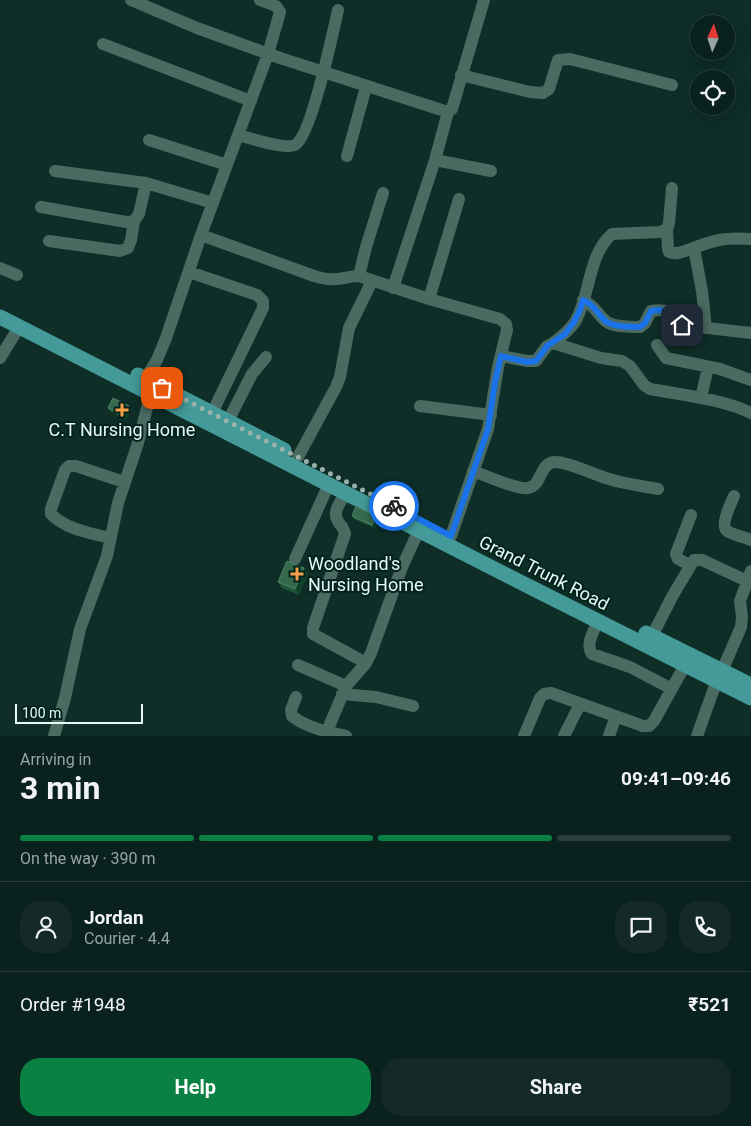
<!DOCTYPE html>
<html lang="en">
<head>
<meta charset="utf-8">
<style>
  :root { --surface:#0a221d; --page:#132a26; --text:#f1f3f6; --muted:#99a4a4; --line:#2a3f3b; --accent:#0b8043 }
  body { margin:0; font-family:Roboto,sans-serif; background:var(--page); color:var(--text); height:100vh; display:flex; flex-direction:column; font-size:19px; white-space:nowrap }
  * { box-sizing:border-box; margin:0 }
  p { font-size:16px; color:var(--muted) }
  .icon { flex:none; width:28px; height:28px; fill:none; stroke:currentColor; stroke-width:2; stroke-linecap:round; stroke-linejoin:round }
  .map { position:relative; height:736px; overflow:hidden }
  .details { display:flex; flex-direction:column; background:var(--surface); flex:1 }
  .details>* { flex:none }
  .needle { width:32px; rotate:3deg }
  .fabs { position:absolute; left:690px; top:15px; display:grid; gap:10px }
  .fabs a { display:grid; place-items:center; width:45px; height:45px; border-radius:50%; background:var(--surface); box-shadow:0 5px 20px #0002,0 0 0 1px var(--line); font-size:25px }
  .scale { position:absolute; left:15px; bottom:12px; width:128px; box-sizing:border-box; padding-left:5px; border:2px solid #e7f9f4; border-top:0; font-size:14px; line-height:18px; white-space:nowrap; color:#e7f9f4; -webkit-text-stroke:4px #03241d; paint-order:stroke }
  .pin { position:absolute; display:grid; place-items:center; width:42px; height:42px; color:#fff; margin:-21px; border-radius:10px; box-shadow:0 2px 8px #0006 }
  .courier { position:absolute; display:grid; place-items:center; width:50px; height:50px; margin:-25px; border:4px solid #1a73e8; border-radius:50%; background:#fff; color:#222; box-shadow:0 1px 6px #0007 }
  .head em { font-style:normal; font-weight:700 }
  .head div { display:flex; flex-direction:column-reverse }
  .head { display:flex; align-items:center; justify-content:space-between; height:85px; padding:0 20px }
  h1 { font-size:32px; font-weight:700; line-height:38px }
  .bar { display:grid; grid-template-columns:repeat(4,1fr); gap:8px 5px; align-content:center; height:60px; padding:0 20px }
  .bar i { height:6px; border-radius:4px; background:var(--line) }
  .bar .active { background:var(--accent) }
  .bar p { grid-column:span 4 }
  .line { display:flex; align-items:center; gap:12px; padding:0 20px; border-top:1px solid var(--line) }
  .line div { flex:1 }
  .round { display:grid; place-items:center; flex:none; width:52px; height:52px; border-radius:20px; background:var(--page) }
  .primary-button { display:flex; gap:10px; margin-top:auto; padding:10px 20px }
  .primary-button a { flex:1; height:58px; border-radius:20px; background:var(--accent); color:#fff; font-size:20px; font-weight:700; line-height:58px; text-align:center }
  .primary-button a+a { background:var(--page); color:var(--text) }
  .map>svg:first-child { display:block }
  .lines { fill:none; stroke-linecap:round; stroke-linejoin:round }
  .minor { stroke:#4b6b62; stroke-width:12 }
  .major { stroke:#439a98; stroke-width:15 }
  .wall { fill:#205938 }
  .shaded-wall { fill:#104129 }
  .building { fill:#356a4c; stroke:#518167 }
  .done { stroke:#9bb2ac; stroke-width:5; stroke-dasharray:0 9 }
  .route { stroke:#1a73e8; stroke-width:6 }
  .poi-dot { fill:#f7a148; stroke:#03241d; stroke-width:2 }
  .labels { text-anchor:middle; stroke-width:4; stroke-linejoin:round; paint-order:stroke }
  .poi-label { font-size:18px; fill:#e7f9f4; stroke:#03241d }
  .street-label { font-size:18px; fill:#e7f9f4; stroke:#03241d }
</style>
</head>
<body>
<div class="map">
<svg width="751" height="736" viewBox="0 0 751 736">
  <rect width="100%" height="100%" fill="#0e2e27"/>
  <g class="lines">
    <path class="minor" d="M 131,0 L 197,28 L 280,58 L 448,112 L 452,109 L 484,0
      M 103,44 L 251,101
      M 461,75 L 530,92 L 543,93 L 549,89 L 558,60 L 570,59 L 672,85
      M 238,135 C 250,138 285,150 295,145 C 311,137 333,32 338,10
      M 149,140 L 227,165
      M 347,156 L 366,87
      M 435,160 L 491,171
      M 55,171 L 146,183 L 213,203
      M 41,207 L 126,222 L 134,221 L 139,214 L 146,183
      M 667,229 L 668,249 L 669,252 C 676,255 682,252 688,250 C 714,240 724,237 751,239
      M 201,235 L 314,276 C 321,278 327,280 335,279 C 343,279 350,276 359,276 L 429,299 L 500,319 L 506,324 L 507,330 L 498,367 L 488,429 L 451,536
      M 49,241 L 120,251 L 128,248 L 131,240 L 134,221
      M 694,248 L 702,291 L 706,328
      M 0,268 L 17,275
      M 189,272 L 257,295 L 263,301 L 263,308 L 212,413
      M 359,276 L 366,247 L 383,193
      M 393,288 L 435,160 L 448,112
      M 429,299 L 459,199
      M 583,300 C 597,307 597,315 607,322 C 616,328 629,326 640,327 L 645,323 L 651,311 C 658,310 668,309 673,315 C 677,318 677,322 682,325 L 751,333
      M 553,343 C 561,337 569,331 575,322 C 591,295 587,256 612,234 L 660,232 L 667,229 L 669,223 L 672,188
      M 657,345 L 666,358 L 720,369 L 751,380
      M 501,356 L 527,361 L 536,361 L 547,346 L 553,343 L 601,358 L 622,361 L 630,366 L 644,385 L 650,389 C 682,395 722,399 751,413
      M 0,358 L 19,327
      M 145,379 L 157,360 L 166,338 L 201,235 L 268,54 L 280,12 L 276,6 L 260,0
      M 701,398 L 708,367
      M 420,406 L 491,415
      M 228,421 L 252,374 L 266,357
      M 298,457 L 336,387 L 340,377 L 349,328 L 372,281
      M 473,471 C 484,475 518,490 528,488 C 542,486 539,464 554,462 C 566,461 595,475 609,479 C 625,484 642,486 658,489
      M 346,493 C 340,503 331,512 339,523 C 343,527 344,529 345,534 L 313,628 L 313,634 L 366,663
      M 734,496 C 731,503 720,525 727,531 C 733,535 744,537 751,540
      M 110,538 C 90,533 67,530 51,514 L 51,509 L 65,470 L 69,466 L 76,466 L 124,482
      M 295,559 L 329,484
      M 690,565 L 678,559 L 676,554 L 691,515
      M 598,621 C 594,631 585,644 592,654 L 630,667 L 672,689
      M 652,636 L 673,595 L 694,560 L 702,560 L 747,581
      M 298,665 L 346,686
      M 722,671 L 741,627 L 742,617 L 740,601 L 751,571
      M 342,694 L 376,697 L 413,706
      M 296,697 L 291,710 L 292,716 C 307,728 328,732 346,736
      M 54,736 L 65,698 L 80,629 L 107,556 L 118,503 L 138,443 L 147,408 L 153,395
      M 325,736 L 346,686 L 366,663 L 371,653 L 402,567 L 419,530
      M 524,736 L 540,698 L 544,694 L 551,693 L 643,726 L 649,726 L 654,721 L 685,665
      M 564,736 L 580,704
      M 609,736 L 616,716
      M 697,736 L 717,680"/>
    <path class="major" d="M 0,317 L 530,587 L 751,698
      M 138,375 L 284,450
      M 646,633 L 751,685"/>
  </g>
  <path class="wall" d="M 108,408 L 131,409 L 126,420 L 110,411 Z
    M 352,516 L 379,520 L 375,528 L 354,519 Z
    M 304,568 L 308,573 L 299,595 L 282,588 L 278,582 Z"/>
  <path class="shaded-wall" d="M 129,406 L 131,409 L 126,420 L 123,416 Z
    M 376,517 L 379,520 L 375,528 L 372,525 Z
    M 304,568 L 308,573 L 299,595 L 295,589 Z"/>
  <path class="building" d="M 113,398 L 129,406 L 123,416 L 108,408 Z
    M 356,506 L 376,517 L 372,525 L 352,516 Z
    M 287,561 L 304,568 L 295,589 L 278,582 Z"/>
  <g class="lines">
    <path class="done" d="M 162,388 L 394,506"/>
    <path class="route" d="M 394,506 L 451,536 L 488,429 L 495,382 L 501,356 L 527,362 L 536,361 L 547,346 L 565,334 L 574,322 L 580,310 L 583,300 C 597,306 597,315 607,322 C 616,328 629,326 640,327 L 645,323 L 651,311 L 659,310 L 670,312 L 682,325"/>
  </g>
  <g class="poi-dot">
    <path d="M119.5 402.5h5v5h5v5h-5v5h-5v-5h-5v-5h5z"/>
    <path d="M294.5 566.5h5v5h5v5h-5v5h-5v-5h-5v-5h5z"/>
  </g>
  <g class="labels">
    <g class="poi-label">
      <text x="122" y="436">C.T Nursing Home</text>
      <text x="308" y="570" text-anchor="start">Woodland's<tspan x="308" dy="21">Nursing Home</tspan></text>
    </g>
    <g class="street-label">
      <text transform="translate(544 573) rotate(27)" y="6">Grand Trunk Road</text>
    </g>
  </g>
</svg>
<div class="fabs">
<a><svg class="needle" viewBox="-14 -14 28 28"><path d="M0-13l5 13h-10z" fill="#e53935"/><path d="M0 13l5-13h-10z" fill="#99a4a4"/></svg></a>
<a><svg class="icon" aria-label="locate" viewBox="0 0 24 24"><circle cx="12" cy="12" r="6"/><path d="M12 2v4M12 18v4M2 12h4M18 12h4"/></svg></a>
</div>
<div class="scale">100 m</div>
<div class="pin" style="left:162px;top:388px;background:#ea580c"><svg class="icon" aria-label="bag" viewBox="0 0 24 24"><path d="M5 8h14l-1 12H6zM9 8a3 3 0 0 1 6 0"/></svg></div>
<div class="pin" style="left:682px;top:325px;background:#1f2937"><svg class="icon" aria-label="home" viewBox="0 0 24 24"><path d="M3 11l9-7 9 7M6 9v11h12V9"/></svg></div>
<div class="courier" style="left:394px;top:506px"><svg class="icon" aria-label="bike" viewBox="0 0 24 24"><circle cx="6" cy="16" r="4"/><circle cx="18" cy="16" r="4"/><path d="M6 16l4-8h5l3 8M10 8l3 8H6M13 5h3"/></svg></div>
</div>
<section class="details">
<div class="head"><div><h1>3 min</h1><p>Arriving in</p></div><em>09:41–09:46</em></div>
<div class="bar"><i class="active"></i><i class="active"></i><i class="active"></i><i></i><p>On the way · 390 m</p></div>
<div class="line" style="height:90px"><a class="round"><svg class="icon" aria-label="person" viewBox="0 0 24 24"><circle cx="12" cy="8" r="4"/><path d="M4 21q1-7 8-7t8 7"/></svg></a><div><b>Jordan</b><p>Courier · 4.4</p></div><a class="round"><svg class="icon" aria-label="chat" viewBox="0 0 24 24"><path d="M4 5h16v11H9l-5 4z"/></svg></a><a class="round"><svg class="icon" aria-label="phone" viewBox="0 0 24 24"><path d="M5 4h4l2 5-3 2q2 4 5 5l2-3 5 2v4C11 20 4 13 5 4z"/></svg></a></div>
<div class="line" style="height:65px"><div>Order #1948</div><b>₹521</b></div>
<div class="primary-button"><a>Help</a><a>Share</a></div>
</section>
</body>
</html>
